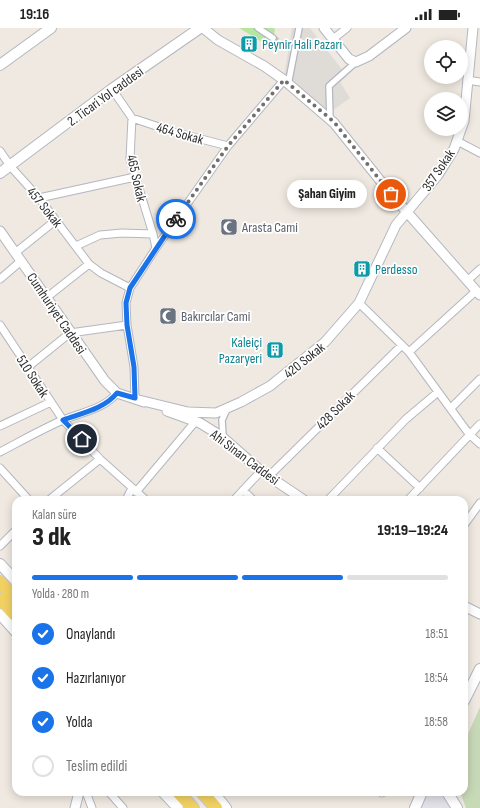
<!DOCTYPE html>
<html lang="tr">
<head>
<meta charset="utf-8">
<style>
  :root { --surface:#fff; --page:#f2f2f2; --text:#222; --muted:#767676; --line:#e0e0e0; --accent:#1a73e8 }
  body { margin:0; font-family:"Sofia Sans Condensed",sans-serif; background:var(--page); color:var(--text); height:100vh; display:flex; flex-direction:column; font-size:15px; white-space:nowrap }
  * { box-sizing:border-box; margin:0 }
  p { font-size:13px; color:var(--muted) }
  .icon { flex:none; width:22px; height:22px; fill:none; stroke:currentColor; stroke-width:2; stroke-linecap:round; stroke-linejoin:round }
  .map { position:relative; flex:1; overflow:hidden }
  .panel { position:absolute; left:12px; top:468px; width:456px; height:300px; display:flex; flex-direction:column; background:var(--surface); border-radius:12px; box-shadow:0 2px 10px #0003 }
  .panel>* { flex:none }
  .controls { position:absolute; left:424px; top:12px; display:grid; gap:8px }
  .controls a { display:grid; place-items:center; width:44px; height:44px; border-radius:50%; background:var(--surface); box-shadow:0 2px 10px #0003; font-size:20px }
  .pin { position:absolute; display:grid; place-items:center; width:34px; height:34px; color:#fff; margin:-17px; border:2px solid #fff; border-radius:50%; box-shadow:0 1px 4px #0007 }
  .courier { position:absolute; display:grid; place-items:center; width:40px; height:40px; margin:-20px; border:3px solid #1a73e8; border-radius:50%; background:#fff; color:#222; box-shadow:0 1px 5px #0007 }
  .bubble { position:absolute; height:28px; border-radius:14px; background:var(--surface); box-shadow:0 2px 10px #0003; font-size:13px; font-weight:800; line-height:28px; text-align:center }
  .headline em { font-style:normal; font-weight:800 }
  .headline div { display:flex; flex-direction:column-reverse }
  .headline { display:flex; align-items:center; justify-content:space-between; height:68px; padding:0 20px }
  h1 { font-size:26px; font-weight:800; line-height:30px }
  .bar { display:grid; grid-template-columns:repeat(4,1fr); gap:6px 4px; align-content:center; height:48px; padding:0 20px }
  .bar i { height:5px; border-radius:3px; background:var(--line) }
  .bar .on { background:var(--accent) }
  .bar p { grid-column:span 4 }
  ol { padding:0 20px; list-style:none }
  li { display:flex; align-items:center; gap:12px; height:44px }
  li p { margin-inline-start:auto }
  li .icon { padding:4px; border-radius:50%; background:var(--accent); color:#fff; stroke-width:4 }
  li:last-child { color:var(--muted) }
  li i { width:22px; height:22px; border:2px solid var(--line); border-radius:50% }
  .status { display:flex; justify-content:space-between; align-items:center; height:28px; padding:0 20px; background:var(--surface); direction:ltr }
  .status svg { height:11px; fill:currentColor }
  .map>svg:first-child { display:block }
  .industrial { fill:#e3e1e8 }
  .green { fill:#b6e59e }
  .cemetery { fill:#c8d9b8 }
  .plaza { fill:#dfdcd8 }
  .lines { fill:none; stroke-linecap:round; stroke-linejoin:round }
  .pedestrian-tunnel { stroke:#c8c4bd; stroke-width:5.5; stroke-dasharray:5.5 3; stroke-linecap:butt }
  .pedestrian-casing { stroke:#b4b7c1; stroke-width:8 }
  .minor-casing { stroke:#b4b7c1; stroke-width:9 }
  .tertiary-casing { stroke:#b4b7c1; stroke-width:11 }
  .secondary-casing { stroke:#b4b7c1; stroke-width:12 }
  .primary-casing { stroke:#c9c9c9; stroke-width:14 }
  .pedestrian { stroke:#fff; stroke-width:5.5 }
  .minor { stroke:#fff; stroke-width:7 }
  .tertiary { stroke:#fff; stroke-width:9 }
  .secondary { stroke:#fff; stroke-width:10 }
  .primary { stroke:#f2d163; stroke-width:12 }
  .done { stroke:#726f6d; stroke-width:4; stroke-dasharray:0 7.2 }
  .route { stroke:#1a73e8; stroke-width:5 }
  .labels { text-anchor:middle; stroke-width:3.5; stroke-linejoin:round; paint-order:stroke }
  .culture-label { font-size:14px; fill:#0d838f; stroke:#fff; text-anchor:start }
  .street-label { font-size:14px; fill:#2e2e2e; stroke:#fff }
  .worship-label { font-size:14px; fill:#5b616d; stroke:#fff; text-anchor:start }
</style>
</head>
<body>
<div class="status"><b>19:16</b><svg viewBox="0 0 49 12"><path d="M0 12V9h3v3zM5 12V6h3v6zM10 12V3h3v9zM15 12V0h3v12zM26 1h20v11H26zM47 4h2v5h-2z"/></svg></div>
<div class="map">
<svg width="480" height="780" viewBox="0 0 480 780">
  <rect width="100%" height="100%" fill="#efe9e1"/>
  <path class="industrial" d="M 422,764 L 442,764 L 451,780 L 415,780 Z"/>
  <path class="green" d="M 239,0 L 273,0 L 275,1 L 272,20 Z"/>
  <path class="cemetery" d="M 480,679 L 480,780 L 466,780 L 460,764 L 464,764 L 464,715 Z"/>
  <path class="plaza" d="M 292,0 L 310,0 L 347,48 L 340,54 L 350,70 L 329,85 L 284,48 Z"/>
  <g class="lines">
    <path class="pedestrian-tunnel" d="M 273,10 L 289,19"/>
    <defs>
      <path id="pedestrian" d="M 258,0 L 273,10
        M 288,57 L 299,0
        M 330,91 L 329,58 L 356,34
        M 223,409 L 222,392 L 227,381"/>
      <path id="minor" d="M 333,11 L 347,0
        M 467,52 L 480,54
        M 112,61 L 132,90 L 130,131 L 153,206 L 156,220
        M 132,90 L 174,104 L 228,118
        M 457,113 L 480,125
        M 0,123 L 11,139 L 39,170 L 89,236 L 101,245 L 130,260
        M 39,170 L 135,149
        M 76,218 L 100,207 L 122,205 L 153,206
        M 15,225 L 56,192
        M 0,251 L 21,233
        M 467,253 L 480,241
        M 46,270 L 89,236
        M 359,275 L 409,324 L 469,406 L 480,416
        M 0,297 L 63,392 L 100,431 L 146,472
        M 409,324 L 476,263
        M 28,339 L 70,305 L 127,297
        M 135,370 L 134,339 L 127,297 L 126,275 L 130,260 L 156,220 L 228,118 L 284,52
        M 451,380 L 480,351
        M 0,398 L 51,374
        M 377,420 L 420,460
        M 0,424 C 21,413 42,401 63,392 C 82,384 104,381 117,365
        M 0,440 L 29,472
        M 269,448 L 402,317
        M 243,462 L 253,472
        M 136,464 L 195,394
        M 49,472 L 100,431
        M 126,472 L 132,460
        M 234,472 L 261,443
        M 328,472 L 406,391 L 438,364
        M 408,472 L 480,396
        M 464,497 L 480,475
        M 0,518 L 16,502
        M 86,764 L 92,780
        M 109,764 L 123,780
        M 382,765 L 383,764"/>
      <path id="tertiary" d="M 203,0 L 218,12 L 264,38 L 284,52 L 334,95 L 391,166 L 480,267
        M 324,0 L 349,31 L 356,34 L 369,28 L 406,0
        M 0,203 L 105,353 L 117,365 L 144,374
        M 139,372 L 188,384 L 216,385 L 241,374 L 270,358 L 325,314 L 359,275 L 396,197 L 438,147 L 454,121 L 464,93 L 473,0
        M 167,383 L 200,395 L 221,408 L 261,443 L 304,472
        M 464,578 L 480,586
        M 75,780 L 79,764"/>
      <path id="secondary" d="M 0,37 L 51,0
        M 0,145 L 112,61 L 200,0
        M 0,536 L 16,553
        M 0,586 L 16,604
        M 464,673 L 480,641
        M 163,764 L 178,780
        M 213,764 L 226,780
        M 447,764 L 457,780
        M 415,780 L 422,764"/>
      <path id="primary" d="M 0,554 L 16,571
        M 0,571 L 16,588
        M 178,764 L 193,780
        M 202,764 L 216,780"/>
    </defs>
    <use href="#pedestrian" class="pedestrian-casing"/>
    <use href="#minor" class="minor-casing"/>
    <use href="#tertiary" class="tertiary-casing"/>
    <use href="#secondary" class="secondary-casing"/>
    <use href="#primary" class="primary-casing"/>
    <use href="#pedestrian" class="pedestrian"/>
    <use href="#minor" class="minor"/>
    <use href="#tertiary" class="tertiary"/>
    <use href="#secondary" class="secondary"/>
    <use href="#primary" class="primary"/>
  </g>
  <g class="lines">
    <path class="done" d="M 176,191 L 228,118 L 284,52 L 334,94 L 391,166"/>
    <path class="route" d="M 82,411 L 63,392 C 82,385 104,381 117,365 L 135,370 L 134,339 L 127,297 L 126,275 L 130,260 L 176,191"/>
  </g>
  <defs>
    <symbol id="building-square" viewBox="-11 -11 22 22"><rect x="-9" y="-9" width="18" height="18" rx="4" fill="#0f9aa8" stroke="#fff"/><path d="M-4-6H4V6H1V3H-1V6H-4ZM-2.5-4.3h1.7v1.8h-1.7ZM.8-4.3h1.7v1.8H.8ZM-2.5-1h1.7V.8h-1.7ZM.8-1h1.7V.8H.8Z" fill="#fff"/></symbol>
    <symbol id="mosque-square" viewBox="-11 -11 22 22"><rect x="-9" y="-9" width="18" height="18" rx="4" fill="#6b7280" stroke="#fff"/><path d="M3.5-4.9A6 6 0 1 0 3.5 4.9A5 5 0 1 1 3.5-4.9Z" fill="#fff"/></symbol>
  </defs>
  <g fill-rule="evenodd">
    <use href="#building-square" x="239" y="6" width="20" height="20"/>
    <use href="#mosque-square" x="219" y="189" width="20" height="20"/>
    <use href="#building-square" x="352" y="231" width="20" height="20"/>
    <use href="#mosque-square" x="158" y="278" width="20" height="20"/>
    <use href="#building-square" x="265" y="312" width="20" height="20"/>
  </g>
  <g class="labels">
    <g class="culture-label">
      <text x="262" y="21">Peynir Hali Pazarı</text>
      <text x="375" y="246">Perdesso</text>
      <text x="262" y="319" text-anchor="end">Kaleiçi<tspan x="262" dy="16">Pazaryeri</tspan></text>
    </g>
    <g class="street-label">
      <text transform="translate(105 68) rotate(-36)" y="5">2. Ticari Yol caddesi</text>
      <text transform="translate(180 105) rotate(16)" y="5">464 Sokak</text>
      <text transform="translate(438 142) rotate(-56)" y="5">357 Sokak</text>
      <text transform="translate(137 150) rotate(77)" y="5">465 Sokak</text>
      <text transform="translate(45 179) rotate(51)" y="5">457 Sokak</text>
      <text transform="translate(57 285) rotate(56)" y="5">Cumhuriyet Caddesi</text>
      <text transform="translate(304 332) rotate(-39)" y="5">420 Sokak</text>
      <text transform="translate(33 348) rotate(57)" y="5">510 Sokak</text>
      <text transform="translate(335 382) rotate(-45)" y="5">428 Sokak</text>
      <text transform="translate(245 429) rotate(37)" y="5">Ahi Sinan Caddesi</text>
    </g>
    <g class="worship-label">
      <text x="242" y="204">Arasta Cami</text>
      <text x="181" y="293">Bakırcılar Cami</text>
    </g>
  </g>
</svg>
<div class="controls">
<a><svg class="icon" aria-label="locate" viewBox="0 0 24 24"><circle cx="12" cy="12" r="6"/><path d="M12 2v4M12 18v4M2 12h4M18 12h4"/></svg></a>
<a><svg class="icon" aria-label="layers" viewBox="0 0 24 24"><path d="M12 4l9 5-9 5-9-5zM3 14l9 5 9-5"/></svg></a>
</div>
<div class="pin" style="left:391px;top:166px;background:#ea580c"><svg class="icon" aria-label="bag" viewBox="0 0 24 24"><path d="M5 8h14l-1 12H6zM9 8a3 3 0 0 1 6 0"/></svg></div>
<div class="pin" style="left:82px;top:411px;background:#1f2937"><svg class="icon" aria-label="home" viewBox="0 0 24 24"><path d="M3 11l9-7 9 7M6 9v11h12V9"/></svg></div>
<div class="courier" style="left:176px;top:191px"><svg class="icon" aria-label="bike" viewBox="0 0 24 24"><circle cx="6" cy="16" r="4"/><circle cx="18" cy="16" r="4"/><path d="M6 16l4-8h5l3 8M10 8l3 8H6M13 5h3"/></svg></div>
<div class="bubble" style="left:287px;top:152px;width:80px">Şahan Giyim</div>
<section class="panel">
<div class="headline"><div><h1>3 dk</h1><p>Kalan süre</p></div><em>19:19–19:24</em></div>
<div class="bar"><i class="on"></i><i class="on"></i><i class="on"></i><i></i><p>Yolda · 280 m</p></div>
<ol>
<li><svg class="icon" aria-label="check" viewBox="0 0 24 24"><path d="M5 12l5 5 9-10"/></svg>Onaylandı<p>18:51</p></li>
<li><svg class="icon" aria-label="check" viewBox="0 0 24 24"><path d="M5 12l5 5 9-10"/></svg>Hazırlanıyor<p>18:54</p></li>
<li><svg class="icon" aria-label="check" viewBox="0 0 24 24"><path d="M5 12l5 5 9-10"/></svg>Yolda<p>18:58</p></li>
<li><i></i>Teslim edildi</li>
</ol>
</section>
</div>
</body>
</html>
